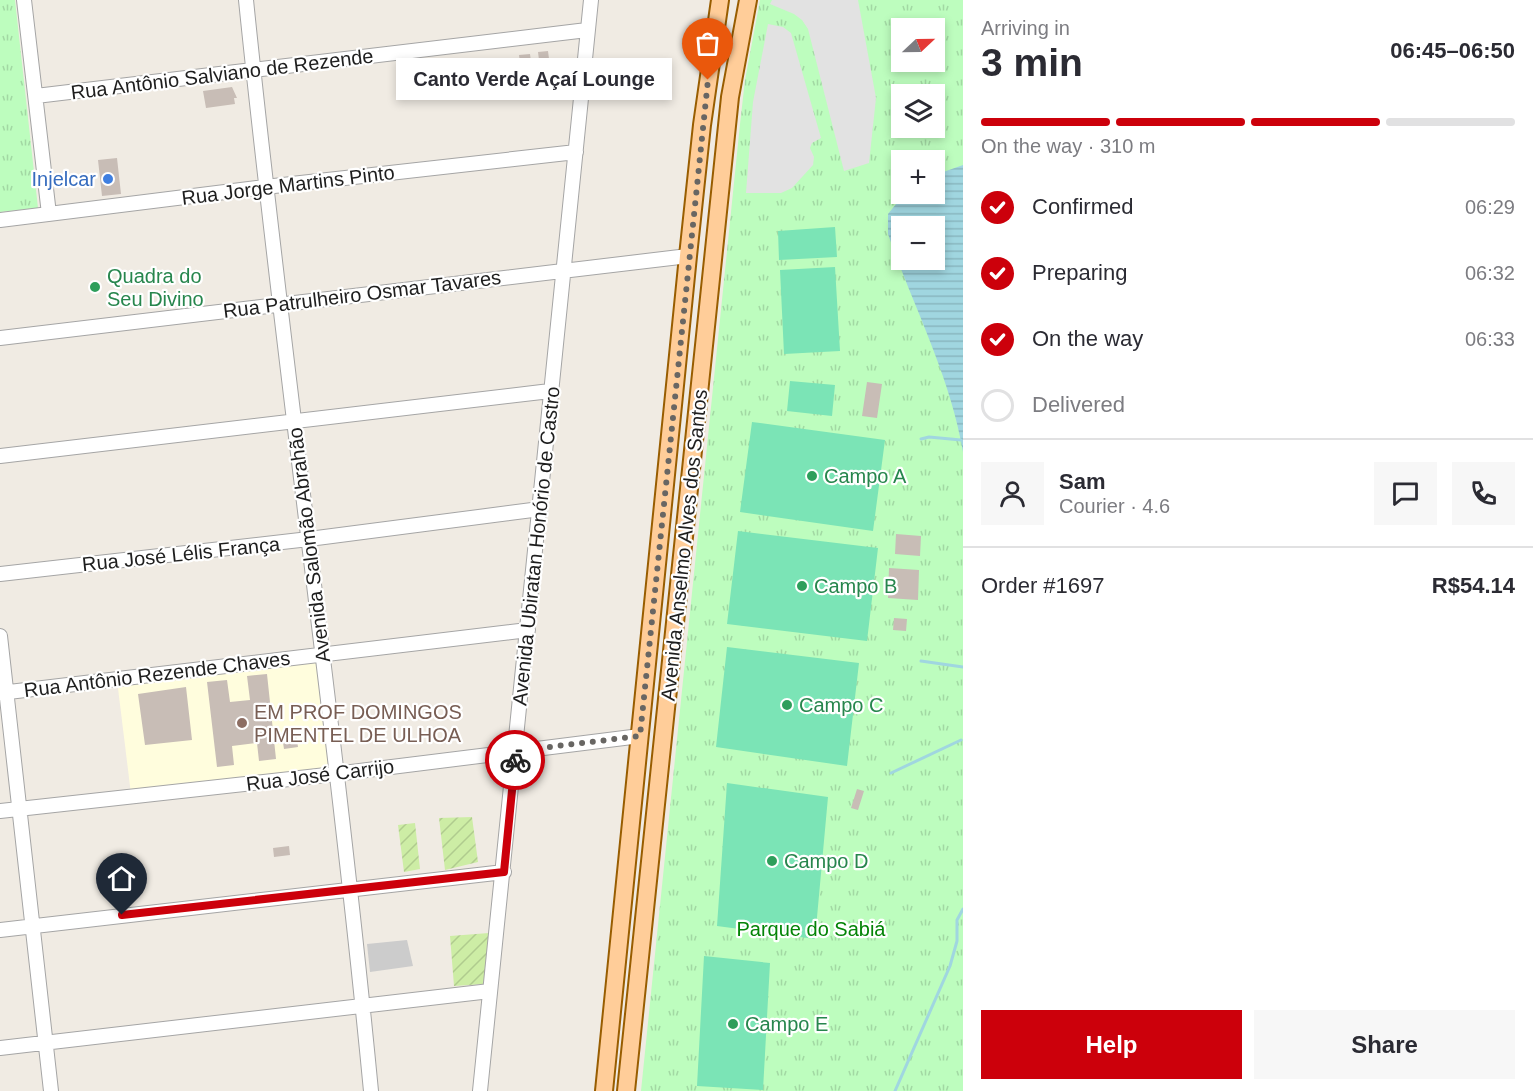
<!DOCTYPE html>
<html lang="en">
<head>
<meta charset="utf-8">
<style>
  :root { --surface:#fff; --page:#f7f7f7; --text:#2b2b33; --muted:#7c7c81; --line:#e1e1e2; --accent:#cc000b }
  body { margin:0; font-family:Helvetica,sans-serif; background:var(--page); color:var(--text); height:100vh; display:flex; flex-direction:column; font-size:22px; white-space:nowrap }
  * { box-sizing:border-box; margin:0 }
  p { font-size:20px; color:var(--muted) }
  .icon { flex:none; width:33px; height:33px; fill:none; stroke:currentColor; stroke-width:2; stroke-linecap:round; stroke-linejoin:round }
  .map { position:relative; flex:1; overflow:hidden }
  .side { display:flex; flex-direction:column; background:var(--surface); width:570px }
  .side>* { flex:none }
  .needle { width:39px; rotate:68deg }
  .buttons { position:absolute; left:891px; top:18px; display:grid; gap:12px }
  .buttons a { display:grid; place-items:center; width:54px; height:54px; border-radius:0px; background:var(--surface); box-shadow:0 3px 9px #0003; font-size:30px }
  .pin { position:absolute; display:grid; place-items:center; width:51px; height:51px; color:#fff; margin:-62px -26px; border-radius:50% 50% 50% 0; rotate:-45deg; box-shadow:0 0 6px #0007 }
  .pin .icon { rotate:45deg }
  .courier { position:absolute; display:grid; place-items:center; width:60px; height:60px; margin:-30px; border:4px solid #cc000b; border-radius:50%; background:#fff; color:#222; box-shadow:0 2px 8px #0007 }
  .bubble { position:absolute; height:42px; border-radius:0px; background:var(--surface); box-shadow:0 3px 9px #0003; font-size:20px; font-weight:600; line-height:42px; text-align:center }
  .head em { font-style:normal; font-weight:600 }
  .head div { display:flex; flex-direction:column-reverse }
  .head { display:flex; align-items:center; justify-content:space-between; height:102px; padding:0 18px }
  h1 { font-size:39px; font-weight:600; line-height:45px }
  .bar { display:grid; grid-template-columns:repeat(4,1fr); gap:9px 6px; align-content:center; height:72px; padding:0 18px }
  .bar i { height:8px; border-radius:4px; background:var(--line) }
  .bar .selected { background:var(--accent) }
  .bar p { grid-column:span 4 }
  .line { display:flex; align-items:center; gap:15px; padding:0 18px; border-top:2px solid var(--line) }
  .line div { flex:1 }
  .round { display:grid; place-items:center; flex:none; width:63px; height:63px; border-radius:0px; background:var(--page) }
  ol { padding:0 18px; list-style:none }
  li { display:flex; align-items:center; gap:18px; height:66px }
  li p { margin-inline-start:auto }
  li .icon { padding:6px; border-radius:50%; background:var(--accent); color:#fff; stroke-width:4 }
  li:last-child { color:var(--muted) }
  li i { width:33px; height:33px; border:3px solid var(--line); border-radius:50% }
  .button { display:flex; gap:12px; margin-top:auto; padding:12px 18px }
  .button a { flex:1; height:69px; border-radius:0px; background:var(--accent); color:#fff; font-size:24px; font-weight:600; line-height:69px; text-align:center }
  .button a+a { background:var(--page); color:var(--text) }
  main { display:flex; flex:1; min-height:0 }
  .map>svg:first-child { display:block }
  .education { fill:#fffddd }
  .religious { fill:#ccc }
  .park { fill:url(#park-tufts); fill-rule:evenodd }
  .garden { fill:url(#garden-furrows) }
  .pitch { fill:#7be4b6 }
  .parking { fill:#e2e2e2 }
  .water { fill:url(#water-rules); fill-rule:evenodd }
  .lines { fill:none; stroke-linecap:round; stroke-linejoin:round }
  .stream { stroke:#a0d6e0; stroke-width:3 }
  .building { fill:#c8bdb6 }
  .minor-casing { stroke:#a5a5a5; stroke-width:16 }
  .major-casing { stroke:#985d00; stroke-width:20 }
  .minor { stroke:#fff; stroke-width:14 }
  .major { stroke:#ffcd99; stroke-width:16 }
  .done { stroke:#686663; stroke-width:6; stroke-dasharray:0 10.8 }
  .route { stroke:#cc000b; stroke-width:8 }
  .shop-dot { fill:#3f7fe0; stroke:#fff; stroke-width:2 }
  .leisure-dot { fill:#2e9e5b; stroke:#fff; stroke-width:2 }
  .education-dot { fill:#8d6e63; stroke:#fff; stroke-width:2 }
  .labels { text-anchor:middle; stroke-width:4.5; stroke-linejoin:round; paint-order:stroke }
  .street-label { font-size:20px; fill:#1e1e1e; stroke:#fff }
  .shop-label { font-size:20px; fill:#366cbe; stroke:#fff; text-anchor:end }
  .leisure-label { font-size:20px; fill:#27864d; stroke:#fff; text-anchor:start }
  .education-label { font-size:20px; fill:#785e54; stroke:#fff; text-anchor:start }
  .park-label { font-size:20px; fill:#048407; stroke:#fff }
</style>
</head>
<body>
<main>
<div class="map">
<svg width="963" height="1091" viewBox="0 0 963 1091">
  <defs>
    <pattern id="park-tufts" width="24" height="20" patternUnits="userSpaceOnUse" patternTransform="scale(1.5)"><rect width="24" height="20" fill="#bdfdbe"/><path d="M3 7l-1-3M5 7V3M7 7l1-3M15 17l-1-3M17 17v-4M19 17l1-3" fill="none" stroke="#a2d8a3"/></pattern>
    <pattern id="garden-furrows" width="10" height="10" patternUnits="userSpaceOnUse" patternTransform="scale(1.5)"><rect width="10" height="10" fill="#cdeda5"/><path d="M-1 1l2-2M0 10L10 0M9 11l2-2" fill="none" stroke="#b0cb8e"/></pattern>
    <pattern id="water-rules" width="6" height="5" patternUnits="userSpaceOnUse" patternTransform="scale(1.5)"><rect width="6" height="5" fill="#a0d6e0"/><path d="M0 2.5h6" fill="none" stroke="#89b7c0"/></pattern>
  </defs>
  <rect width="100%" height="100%" fill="#f0ebe3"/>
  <path class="education" d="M 322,656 L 336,772 L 131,794 L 117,680 Z"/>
  <path class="religious" d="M 407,940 L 413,966 L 370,972 L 367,944 Z"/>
  <path class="park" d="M 0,0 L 15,0 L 38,208 L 0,212 Z
    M 760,0 L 963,0 L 963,1091 L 641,1091 L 740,124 L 745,80 ZM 902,28 L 934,28 L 934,62 L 902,62 ZM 902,94 L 934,94 L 934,128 L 902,128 ZM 902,160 L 934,160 L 934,194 L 902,194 ZM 902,226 L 934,226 L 934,260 L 902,260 Z"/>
  <path class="garden" d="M 472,817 L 478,862 L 445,870 L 439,818 Z
    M 415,823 L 420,869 L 404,872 L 398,825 Z
    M 489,933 L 485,984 L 454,986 L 450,936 Z"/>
  <path class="pitch" d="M 835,227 L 837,257 L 779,260 L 778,231 Z
    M 835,267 L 840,351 L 784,354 L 780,270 Z
    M 790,381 L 835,385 L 832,416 L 787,411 Z
    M 752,422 L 885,440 L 873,531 L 740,512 Z
    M 738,531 L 878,548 L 867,641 L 727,624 Z
    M 727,647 L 859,663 L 847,766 L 716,747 Z
    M 727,783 L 828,797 L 815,939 L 717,926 Z
    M 704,956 L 770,963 L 763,1090 L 697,1086 Z"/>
  <path class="parking" d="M 772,0 L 858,0 L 876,98 L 869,163 L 844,171 L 808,29 L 802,20 L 794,14 L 770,4 Z
    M 768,24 L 783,27 L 791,33 L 821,138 L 812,143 L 810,148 L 814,157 L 813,165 L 792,188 L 781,193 L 746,193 L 753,102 Z"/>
  <path class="water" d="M 963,165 L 963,452 C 950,375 913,306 888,234 L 888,214 L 904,194 L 934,194 L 935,175 ZM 902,226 L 934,226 L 934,260 L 902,260 Z"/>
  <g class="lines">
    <path class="stream" d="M 921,439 L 929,437 L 961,440
      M 921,661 L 963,667
      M 891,773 L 961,740
      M 895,1091 L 950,966 L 957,941 L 957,920 L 963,909"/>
  </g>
  <path class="building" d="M 548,51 L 553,90 L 543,92 L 538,52 Z
    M 530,54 L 535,92 L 524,94 L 519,55 Z
    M 232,87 L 237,98 L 234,98 L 235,104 L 206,108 L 203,91 Z
    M 117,158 L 121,194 L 102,196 L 98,160 Z
    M 867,382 L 882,384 L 877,418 L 862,416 Z
    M 896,534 L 921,536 L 920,556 L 895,554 Z
    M 889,568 L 919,570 L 918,600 L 888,598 Z
    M 894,618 L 907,619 L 906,631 L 893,630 Z
    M 267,674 L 276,759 L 259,761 L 257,743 L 232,746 L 234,765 L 217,767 L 207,682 L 227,680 L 230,702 L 250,700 L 247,676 Z
    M 186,687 L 192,740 L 145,745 L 138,694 Z
    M 296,734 L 298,747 L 284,749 L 282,736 Z
    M 857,789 L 864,791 L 858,810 L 851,808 Z
    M 289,846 L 290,855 L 274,857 L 273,848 Z"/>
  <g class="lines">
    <defs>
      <path id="minor" d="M 24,0 L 49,214
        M 246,0 C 283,364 336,727 371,1091
        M 36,96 L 587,30
        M 0,220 L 265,187 L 576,152
        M 0,338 L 688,256
        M 0,456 L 550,391
        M 0,574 L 309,539 L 540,509
        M 0,636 L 51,1091
        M 0,693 L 528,630
        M 0,811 L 335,774 L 640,736
        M 0,930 L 504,872
        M 0,1048 L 490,991
        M 480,1091 L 591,0"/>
      <path id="major" d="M 604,1091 L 688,256 L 702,125 L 720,0
        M 626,1091 L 730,97 L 748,0"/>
    </defs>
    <use href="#minor" class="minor-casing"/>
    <use href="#major" class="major-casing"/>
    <use href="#minor" class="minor"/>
    <use href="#major" class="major"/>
  </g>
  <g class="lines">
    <path class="done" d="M 515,760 L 516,751 L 640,736 L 708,80"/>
    <path class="route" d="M 122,915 L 504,872 L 515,760"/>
  </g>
  <circle class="shop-dot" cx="108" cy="179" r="6"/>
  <g class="leisure-dot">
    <circle cx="95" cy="287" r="6"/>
    <circle cx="812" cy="476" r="6"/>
    <circle cx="802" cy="586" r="6"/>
    <circle cx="787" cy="705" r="6"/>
    <circle cx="772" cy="861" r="6"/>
    <circle cx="733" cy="1024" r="6"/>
  </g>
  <circle class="education-dot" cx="242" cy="723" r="6"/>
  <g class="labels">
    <g class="street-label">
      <text transform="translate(222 74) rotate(-7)" y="7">Rua Antônio Salviano de Rezende</text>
      <text transform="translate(288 185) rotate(-7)" y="7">Rua Jorge Martins Pinto</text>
      <text transform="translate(362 294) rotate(-7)" y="7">Rua Patrulheiro Osmar Tavares</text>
      <text transform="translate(309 545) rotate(-97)" y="7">Avenida Salomão Abrahão</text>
      <text transform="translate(684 545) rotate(-84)" y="7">Avenida Anselmo Alves dos Santos</text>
      <text transform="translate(536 546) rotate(-84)" y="7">Avenida Ubiratan Honório de Castro</text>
      <text transform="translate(181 554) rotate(-6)" y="7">Rua José Lélis França</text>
      <text transform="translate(157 674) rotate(-7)" y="7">Rua Antônio Rezende Chaves</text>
      <text transform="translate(320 775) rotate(-7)" y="7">Rua José Carrijo</text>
    </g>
    <g class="shop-label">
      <text x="96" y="186">Injelcar</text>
    </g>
    <g class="leisure-label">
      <text x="107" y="283">Quadra do<tspan x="107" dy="23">Seu Divino</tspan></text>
      <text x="824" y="483">Campo A</text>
      <text x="814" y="593">Campo B</text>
      <text x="799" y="712">Campo C</text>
      <text x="784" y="868">Campo D</text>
      <text x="745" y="1031">Campo E</text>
    </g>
    <g class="education-label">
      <text x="254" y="719">EM PROF DOMINGOS<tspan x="254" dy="23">PIMENTEL DE ULHOA</tspan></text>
    </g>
    <g class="park-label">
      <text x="811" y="936">Parque do Sabiá</text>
    </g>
  </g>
</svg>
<div class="buttons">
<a><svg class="needle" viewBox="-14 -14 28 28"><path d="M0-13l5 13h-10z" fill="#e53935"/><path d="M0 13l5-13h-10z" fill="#7c7c81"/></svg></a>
<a><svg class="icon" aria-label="layers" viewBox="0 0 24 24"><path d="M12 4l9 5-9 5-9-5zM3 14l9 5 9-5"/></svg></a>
<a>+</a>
<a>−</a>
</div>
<div class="pin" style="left:708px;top:80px;background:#ea580c"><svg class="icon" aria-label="bag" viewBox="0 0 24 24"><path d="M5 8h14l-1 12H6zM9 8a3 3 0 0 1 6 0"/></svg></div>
<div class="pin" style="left:122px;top:915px;background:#1f2937"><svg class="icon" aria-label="home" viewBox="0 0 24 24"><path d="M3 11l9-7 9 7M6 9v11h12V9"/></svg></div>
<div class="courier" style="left:515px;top:760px"><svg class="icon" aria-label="bike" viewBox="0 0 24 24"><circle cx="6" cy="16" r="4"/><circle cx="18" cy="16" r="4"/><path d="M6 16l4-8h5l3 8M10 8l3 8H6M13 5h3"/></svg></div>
<div class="bubble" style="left:396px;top:58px;width:276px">Canto Verde Açaí Lounge</div>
</div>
<section class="side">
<div class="head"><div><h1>3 min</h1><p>Arriving in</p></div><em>06:45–06:50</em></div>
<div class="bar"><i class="selected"></i><i class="selected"></i><i class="selected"></i><i></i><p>On the way · 310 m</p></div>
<ol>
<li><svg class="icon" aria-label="check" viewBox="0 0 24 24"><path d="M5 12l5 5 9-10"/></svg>Confirmed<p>06:29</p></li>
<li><svg class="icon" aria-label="check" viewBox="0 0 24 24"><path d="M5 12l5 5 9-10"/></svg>Preparing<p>06:32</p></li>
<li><svg class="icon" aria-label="check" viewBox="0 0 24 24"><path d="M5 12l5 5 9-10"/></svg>On the way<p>06:33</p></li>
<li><i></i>Delivered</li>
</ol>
<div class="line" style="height:108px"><a class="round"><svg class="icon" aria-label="person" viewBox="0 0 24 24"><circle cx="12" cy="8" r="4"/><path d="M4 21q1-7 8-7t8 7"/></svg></a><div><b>Sam</b><p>Courier · 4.6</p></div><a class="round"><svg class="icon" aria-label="chat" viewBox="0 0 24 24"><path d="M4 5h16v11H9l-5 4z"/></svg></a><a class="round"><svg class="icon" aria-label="phone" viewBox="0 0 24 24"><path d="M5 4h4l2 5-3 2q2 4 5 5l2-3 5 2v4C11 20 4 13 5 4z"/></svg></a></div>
<div class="line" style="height:78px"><div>Order #1697</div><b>R$54.14</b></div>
<div class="button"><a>Help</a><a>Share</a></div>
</section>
</main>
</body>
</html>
